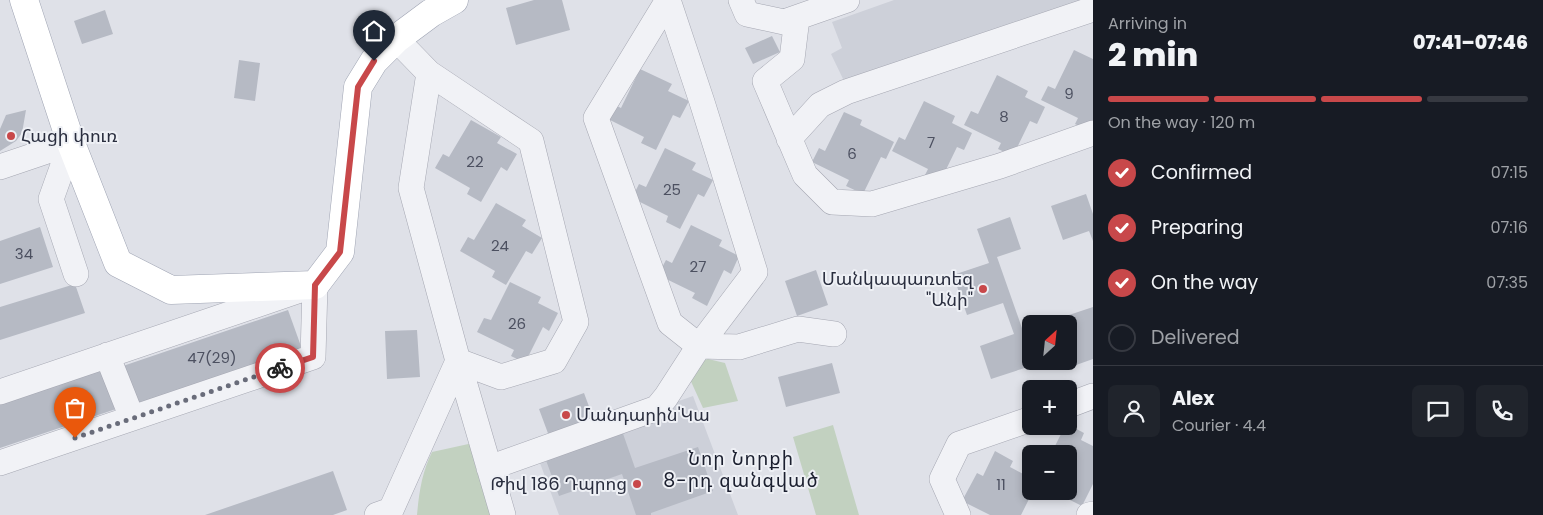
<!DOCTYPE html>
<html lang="en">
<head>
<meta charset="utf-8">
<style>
  :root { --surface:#171b24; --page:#20242c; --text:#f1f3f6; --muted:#9ea1a6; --line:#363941; --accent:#c8484a }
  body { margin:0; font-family:Poppins,"Noto Sans Armenian",sans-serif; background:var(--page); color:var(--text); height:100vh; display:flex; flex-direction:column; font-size:19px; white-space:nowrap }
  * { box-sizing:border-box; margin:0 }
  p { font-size:16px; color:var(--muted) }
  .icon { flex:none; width:28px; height:28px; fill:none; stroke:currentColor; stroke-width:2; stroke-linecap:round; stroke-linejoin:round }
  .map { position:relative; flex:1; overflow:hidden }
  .drawer { display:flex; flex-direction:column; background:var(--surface); width:450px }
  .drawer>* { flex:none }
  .needle { width:32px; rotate:27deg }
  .controls { position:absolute; left:1022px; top:315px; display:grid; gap:10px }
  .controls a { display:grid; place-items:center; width:55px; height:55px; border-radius:8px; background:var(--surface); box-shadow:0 2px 8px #0003; font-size:25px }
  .pin { position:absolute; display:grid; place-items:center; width:42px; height:42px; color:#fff; margin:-51px -21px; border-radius:50% 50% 50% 0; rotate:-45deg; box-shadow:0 0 5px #0007 }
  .pin .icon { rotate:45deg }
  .courier { position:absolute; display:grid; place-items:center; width:50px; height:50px; margin:-25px; border:4px solid #c8484a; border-radius:50%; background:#fff; color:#222; box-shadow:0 1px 6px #0007 }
  .summary em { font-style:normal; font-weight:800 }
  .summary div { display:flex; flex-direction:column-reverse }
  .summary { display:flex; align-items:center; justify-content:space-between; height:85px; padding:0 15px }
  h1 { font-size:32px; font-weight:800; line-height:38px }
  .bar { display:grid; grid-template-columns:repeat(4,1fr); gap:8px 5px; align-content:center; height:60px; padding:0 15px }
  .bar i { height:6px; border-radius:4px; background:var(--line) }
  .bar .active { background:var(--accent) }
  .bar p { grid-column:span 4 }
  .line { display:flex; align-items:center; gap:12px; padding:0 15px; border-top:1px solid var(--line) }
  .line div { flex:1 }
  .round { display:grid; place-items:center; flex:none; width:52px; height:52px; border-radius:8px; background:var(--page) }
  ol { padding:0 15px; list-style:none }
  li { display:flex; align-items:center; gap:15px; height:55px }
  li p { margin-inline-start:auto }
  li .icon { padding:5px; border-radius:50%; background:var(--accent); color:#fff; stroke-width:4 }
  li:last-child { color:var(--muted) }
  li i { width:28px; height:28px; border:2px solid var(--line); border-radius:50% }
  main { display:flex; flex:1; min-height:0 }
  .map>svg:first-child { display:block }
  .built { fill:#cdd0d9 }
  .green { fill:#c2d1c0 }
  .building { fill:#b6bac4 }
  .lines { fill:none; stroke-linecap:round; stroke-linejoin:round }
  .minor-casing { stroke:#a5a7b2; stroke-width:26 }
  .major-casing { stroke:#9fa4b3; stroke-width:29 }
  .minor { stroke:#f1f2f6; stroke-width:25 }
  .major { stroke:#fff; stroke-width:28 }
  .done { stroke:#696c7a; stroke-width:5; stroke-dasharray:0 9 }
  .route { stroke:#c8484a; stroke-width:6 }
  .poi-dot { fill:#c8484a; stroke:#eef0f5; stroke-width:2 }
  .labels { text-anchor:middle; stroke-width:4; stroke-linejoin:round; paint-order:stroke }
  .number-label { font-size:15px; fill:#4c5060 }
  .poi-label { font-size:18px; fill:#292d3e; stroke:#eef0f5; text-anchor:start }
  .neighbourhood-label { font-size:19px; letter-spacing:1px; fill:#1b1f2f; stroke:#eef0f5 }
</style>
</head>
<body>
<main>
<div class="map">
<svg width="1093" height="515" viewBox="0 0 1093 515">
  <rect width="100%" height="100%" fill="#dfe1e8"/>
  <path class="built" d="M 894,0 L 1087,0 L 845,83 L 831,54 L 842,48 L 832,22 Z
    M 693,396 L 738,515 L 559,515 L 536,452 Z"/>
  <path class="green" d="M 708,359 L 725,363 L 738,401 L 703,408 L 689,377 L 698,362 Z
    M 833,425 L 859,515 L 816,515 L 793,437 Z
    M 473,443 L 495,515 L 417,515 C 419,493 422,472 432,452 Z"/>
  <path class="building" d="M 534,0 L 562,0 L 570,30 L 516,45 L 506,8 Z
    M 105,10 L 113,34 L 82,44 L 74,21 Z
    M 772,36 L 780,52 L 753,64 L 745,48 Z
    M 1074,50 L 1093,59 L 1093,123 L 1089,131 L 1075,124 L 1078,118 L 1041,100 L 1048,86 L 1055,89 Z
    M 239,60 L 260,63 L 255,101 L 234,98 Z
    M 640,69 L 672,84 L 668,91 L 689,101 L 680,118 L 673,115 L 656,150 L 641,143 L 644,137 L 608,119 L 615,105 L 621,108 Z
    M 997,75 L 1028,91 L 1025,97 L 1045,107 L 1037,124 L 1030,121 L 1013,156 L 998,149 L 1001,143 L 964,125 L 971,111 L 978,114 Z
    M 924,101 L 955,116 L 952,123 L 972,133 L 964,150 L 957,147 L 940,182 L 925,175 L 928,169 L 892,151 L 899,137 L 905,140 Z
    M 26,110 L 22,133 L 16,141 L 0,151 L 0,129 L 6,115 Z
    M 844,112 L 862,120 L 860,125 L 894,142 L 886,159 L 881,157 L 863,194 L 846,186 L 849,180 L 812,162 L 819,148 L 825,151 Z
    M 471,120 L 501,137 L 497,143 L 517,154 L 507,171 L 501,167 L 481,202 L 467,194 L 470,188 L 435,168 L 443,154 L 449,157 Z
    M 665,148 L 696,163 L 692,170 L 713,180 L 704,197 L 698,194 L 680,229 L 666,222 L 668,216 L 632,198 L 639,184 L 646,187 Z
    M 1086,194 L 1093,214 L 1093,241 L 1089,231 L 1063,240 L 1051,206 Z
    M 496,203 L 526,220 L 522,226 L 542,238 L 532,254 L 526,251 L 506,285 L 492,277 L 495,271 L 460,251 L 468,237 L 474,240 Z
    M 1010,217 L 1021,249 L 997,257 L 1023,331 L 1031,328 L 1031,361 L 1043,362 L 991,379 L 980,346 L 1014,334 L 1003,303 L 967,315 L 953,275 L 989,263 L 977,229 Z
    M 691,225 L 722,240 L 719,246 L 739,256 L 731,274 L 724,270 L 707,306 L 692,298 L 695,293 L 658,275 L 666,260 L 672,263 Z
    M 40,227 L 53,267 L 0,284 L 0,241 Z
    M 816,270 L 828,305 L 797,316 L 785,281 Z
    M 510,282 L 541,297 L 538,303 L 558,313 L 549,331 L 543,327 L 525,363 L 511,356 L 514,350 L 477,332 L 484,318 L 491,320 Z
    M 75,284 L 85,313 L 0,340 L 0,307 Z
    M 1093,307 L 1093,359 L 1062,370 L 1060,361 L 1069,361 L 1069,324 L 1045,323 Z
    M 288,310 L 302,349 L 136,406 L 123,366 Z
    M 417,330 L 420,377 L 387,379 L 385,331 Z
    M 832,363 L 840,393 L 786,407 L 778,377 Z
    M 103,369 L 116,409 L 0,448 L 0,404 Z
    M 584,393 L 594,420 L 549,436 L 539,409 Z
    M 620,425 L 635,468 L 698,447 L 713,491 L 651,513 L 651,515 L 636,515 L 622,474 L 559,496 L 543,452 Z
    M 1069,425 L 1084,433 L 1081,440 L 1093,446 L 1093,484 L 1082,506 L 1068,499 L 1071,493 L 1069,492 L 1069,454 L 1043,454 L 1048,445 L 1054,448 L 1065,426 Z
    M 995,451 L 1013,461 L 1010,467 L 1031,478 L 1031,491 L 1040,491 L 1036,500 L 1030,497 L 1021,515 L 990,515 L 962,501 L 977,473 L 983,476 Z
    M 333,471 L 347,510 L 333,515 L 205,515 Z"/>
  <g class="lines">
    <defs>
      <path id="minor" d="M 668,0 L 596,118 L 670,323 L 699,346 L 739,347 L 798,329 L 834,334
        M 741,0 L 747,14 L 784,22 L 847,0
        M 797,18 L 792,59 L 765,81 L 805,175 L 832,202 L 872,204 L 1000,166 L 1093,133
        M 396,39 L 429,73 L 411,188 L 458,361 L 503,515
        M 429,73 L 531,141 L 576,322 L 554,361 L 501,377 L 458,361
        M 789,139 L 820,105 L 846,92 L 1093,9
        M 71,143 L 51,199 L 76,274
        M 0,167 L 71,143
        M 107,355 L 132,418
        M 0,392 L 315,285 L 313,357 L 0,463
        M 1069,405 L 1093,396
        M 489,468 L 657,408 L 666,397 L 699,346 L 755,272 L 702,102 L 668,0
        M 377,515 L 391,510 L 458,361
        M 958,515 L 942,479 L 959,444 L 1031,419
        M 1089,515 L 1093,514"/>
      <path id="major" d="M 24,0 L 71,143 L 118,263 L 171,290 L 315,285 L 340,252 L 358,87 L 374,61 L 396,39 L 431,13 L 454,0"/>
    </defs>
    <use href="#minor" class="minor-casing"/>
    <use href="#major" class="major-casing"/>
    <use href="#minor" class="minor"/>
    <use href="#major" class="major"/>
  </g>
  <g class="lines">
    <path class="done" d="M 75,438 L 280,368"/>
    <path class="route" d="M 280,368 L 313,357 L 315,285 L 340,252 L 358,87 L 374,61"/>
  </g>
  <g class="poi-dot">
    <circle cx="11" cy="136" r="5"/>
    <circle cx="983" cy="289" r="5"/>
    <circle cx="566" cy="415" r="5"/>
    <circle cx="637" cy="484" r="5"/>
  </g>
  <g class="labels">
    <g class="number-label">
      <text x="1069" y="99">9</text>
      <text x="1004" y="122">8</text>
      <text x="931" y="148">7</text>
      <text x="852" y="159">6</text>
      <text x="475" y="167">22</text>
      <text x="672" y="195">25</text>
      <text x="500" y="251">24</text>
      <text x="24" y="259">34</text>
      <text x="698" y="272">27</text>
      <text x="517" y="329">26</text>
      <text x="212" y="363">47(29)</text>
      <text x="1001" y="490">11</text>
    </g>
    <g class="poi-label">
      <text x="21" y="142">Հացի փուռ</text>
      <text x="973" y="285" text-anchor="end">Մանկապառտեզ<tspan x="973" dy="21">"Անի"</tspan></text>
      <text x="576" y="421">Մանդարին'Կա</text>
      <text x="627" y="490" text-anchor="end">Թիվ 186 Դպրոց</text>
    </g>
    <g class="neighbourhood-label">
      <text x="741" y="465">Նոր Նորքի<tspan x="741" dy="22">8-րդ զանգված</tspan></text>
    </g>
  </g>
</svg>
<div class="controls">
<a><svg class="needle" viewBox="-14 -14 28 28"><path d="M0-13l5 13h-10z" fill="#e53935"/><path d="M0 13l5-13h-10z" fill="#9ea1a6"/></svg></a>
<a>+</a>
<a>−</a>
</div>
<div class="pin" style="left:75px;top:438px;background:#ea580c"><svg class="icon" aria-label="bag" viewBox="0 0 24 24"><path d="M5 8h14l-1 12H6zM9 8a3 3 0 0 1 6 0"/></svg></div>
<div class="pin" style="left:374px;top:61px;background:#1f2937"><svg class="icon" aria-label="home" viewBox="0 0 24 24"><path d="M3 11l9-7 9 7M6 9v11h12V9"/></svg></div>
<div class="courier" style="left:280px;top:368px"><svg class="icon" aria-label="bike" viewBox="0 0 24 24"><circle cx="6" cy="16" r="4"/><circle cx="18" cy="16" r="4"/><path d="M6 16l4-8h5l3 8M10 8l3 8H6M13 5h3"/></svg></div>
</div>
<section class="drawer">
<div class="summary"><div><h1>2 min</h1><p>Arriving in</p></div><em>07:41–07:46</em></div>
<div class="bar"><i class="active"></i><i class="active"></i><i class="active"></i><i></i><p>On the way · 120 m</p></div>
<ol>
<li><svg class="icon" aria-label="check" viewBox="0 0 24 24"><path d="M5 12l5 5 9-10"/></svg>Confirmed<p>07:15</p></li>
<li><svg class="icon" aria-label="check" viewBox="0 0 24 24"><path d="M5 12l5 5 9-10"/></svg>Preparing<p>07:16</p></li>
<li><svg class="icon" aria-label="check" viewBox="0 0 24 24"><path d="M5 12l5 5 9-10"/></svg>On the way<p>07:35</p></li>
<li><i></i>Delivered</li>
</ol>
<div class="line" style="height:90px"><a class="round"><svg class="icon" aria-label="person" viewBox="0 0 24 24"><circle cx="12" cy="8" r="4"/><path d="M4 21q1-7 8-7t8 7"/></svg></a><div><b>Alex</b><p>Courier · 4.4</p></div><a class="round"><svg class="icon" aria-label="chat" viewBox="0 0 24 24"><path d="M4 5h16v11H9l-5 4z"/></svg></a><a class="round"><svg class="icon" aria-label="phone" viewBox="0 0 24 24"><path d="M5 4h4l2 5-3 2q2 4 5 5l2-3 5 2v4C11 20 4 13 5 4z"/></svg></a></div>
</section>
</main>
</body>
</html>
